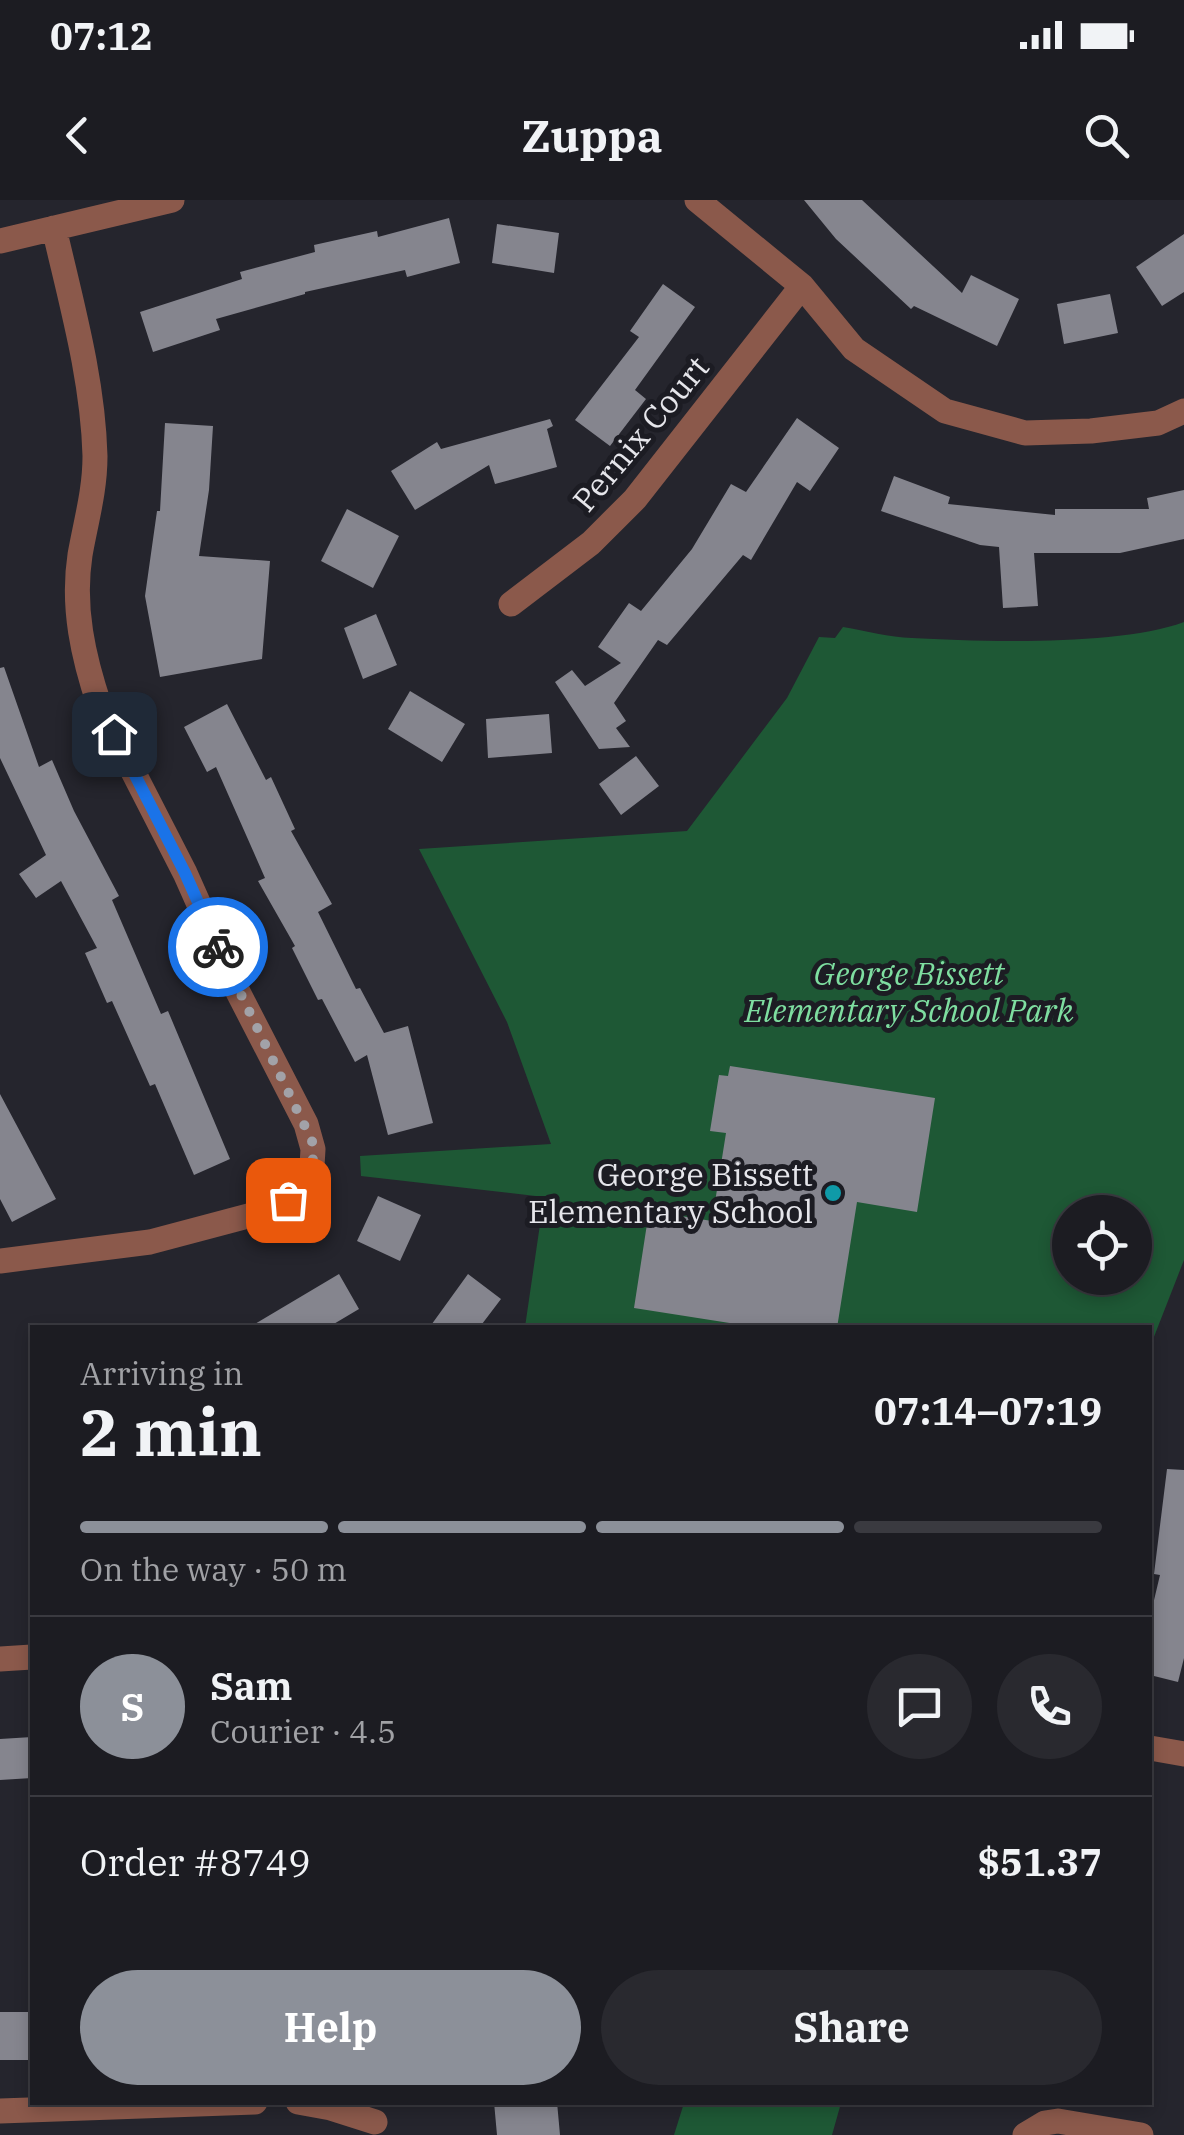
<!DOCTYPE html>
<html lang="en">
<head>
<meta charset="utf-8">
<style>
  :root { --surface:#1c1c22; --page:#29292f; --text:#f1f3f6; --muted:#a0a1a5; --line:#3a3a40; --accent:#8c9099 }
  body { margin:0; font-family:"IBM Plex Serif",serif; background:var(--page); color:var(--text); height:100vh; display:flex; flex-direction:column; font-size:38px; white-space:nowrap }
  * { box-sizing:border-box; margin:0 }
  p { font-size:32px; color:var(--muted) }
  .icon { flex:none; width:55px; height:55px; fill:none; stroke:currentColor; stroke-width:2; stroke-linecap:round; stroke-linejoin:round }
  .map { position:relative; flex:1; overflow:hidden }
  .panel { position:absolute; left:30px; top:1125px; width:1122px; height:780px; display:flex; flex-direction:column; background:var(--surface); border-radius:0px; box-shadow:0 5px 15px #0003,0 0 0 2px var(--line) }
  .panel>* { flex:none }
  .tools { position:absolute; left:1052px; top:995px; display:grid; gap:20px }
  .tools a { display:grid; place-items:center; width:100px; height:100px; border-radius:50%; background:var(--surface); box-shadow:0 5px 15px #0003,0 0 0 2px var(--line); font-size:50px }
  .pin { position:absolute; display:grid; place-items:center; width:85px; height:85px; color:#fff; margin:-42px; border-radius:20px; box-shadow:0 5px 15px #0006 }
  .courier { position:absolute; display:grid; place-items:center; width:100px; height:100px; margin:-50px; border:8px solid #1a73e8; border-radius:50%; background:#fff; color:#222; box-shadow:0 2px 12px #0007 }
  .overview em { font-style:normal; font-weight:700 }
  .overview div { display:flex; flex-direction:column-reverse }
  .overview { display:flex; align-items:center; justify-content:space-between; height:170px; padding:0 50px }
  h1 { font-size:65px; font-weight:700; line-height:75px }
  .bar { display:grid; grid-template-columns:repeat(4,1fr); gap:15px 10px; align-content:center; height:120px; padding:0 50px }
  .bar i { height:12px; border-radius:8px; background:var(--line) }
  .bar .on { background:var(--accent) }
  .bar p { grid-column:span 4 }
  .line { display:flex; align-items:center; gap:25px; padding:0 50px; border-top:2px solid var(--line) }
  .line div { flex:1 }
  .round { display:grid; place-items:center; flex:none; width:105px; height:105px; border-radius:52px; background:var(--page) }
  .primary-button { display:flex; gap:20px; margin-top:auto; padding:20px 50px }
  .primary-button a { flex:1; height:115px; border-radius:60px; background:var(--accent); color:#fff; font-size:40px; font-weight:700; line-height:115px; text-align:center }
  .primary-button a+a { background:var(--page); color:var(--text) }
  .status { display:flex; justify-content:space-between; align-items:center; height:70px; padding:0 50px; background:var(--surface); direction:ltr }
  .status svg { height:28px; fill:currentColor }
  header { display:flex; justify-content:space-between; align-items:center; height:130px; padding:0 50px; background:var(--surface); font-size:45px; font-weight:700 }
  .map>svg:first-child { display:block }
  .green { fill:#1e5835; fill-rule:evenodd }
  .building { fill:#85858e }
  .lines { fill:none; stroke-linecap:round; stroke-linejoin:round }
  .street { stroke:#8b594b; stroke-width:25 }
  .done { stroke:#a2a2a8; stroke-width:10; stroke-dasharray:0 18 }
  .route { stroke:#1a73e8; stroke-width:12 }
  .culture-dot { fill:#0f9aa8; stroke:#1c1c23; stroke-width:4 }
  .labels { text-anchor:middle; stroke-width:10; stroke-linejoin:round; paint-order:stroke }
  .street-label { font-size:32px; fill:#e6e6eb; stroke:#1c1c23 }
  .park-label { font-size:32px; font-style:italic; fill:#7edea0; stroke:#1c1c23 }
  .poi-label { font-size:32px; fill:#e6e6eb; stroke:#1c1c23; text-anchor:end }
</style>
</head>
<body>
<div class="status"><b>07:12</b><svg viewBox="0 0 49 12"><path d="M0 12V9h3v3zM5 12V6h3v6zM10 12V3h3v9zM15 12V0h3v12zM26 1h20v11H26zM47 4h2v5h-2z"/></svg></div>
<header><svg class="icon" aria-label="back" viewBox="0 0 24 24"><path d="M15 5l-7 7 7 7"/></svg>Zuppa<svg class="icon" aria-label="search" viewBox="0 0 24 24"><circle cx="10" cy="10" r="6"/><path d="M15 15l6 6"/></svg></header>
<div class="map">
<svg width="1184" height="1935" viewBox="0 0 1184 1935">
  <rect width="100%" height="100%" fill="#25252d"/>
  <path class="green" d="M 1184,422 L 1184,1060 L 1150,1147 L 1150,1128 L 525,1127 L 544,997 L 361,976 L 360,956 L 551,944 L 507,822 L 419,649 L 687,631 L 787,498 L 819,437 L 835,438 L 843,427 C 866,431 889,437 912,438 C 983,442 1119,446 1184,422 ZM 1070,1012 L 1135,1012 L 1135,1078 L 1070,1078 Z
    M 684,1903 L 684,1902 L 841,1903 L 832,1935 L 674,1935 Z"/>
  <path class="building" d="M 804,0 L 862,0 L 962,93 L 971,75 L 1019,99 L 997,146 L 914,106 L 911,109 L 836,39 Z
    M 449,18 L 460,63 L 407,77 L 405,70 L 305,92 L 305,94 L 216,119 L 220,130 L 153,152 L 140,112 L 242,79 L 240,72 L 315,52 L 314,45 L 377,31 L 378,37 Z
    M 497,24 L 559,33 L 554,73 L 492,63 Z
    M 1184,34 L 1184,92 L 1162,106 L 1136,67 Z
    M 663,84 L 695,107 L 635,190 L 646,199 L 610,246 L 575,220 L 639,137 L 630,131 Z
    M 1110,94 L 1118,133 L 1064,144 L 1057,104 Z
    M 797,218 L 839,248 L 810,291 L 797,282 L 751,360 L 743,355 L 667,445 L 658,440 L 614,503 L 626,521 L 616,528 L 630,547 L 599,549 L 555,482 L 572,470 L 585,486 L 621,463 L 598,447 L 629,403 L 641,411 L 692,349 L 731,284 L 746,292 Z
    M 550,219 L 553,226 L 547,229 L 557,267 L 495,284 L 489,265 L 415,310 L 391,271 L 437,242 L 441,249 Z
    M 165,223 L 213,226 L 209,290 L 199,356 L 270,361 L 262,459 L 160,477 L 145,396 L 157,311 L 160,311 Z
    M 894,276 L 950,297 L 948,304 L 1055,315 L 1055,309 L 1149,309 L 1147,298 L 1184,290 L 1184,339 L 1120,353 L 1034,353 L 1038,406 L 1003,408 L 999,347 L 980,345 L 881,311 Z
    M 347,309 L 399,336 L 373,388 L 321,361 Z
    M 376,414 L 397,465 L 363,479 L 344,428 Z
    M 4,467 L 39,567 L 52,560 L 74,611 L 119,696 L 112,700 L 161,814 L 168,811 L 230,959 L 194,975 L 155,884 L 150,886 L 112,801 L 107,803 L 85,753 L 97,748 L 61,681 L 36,698 L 19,674 L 46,655 L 0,558 L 0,468 Z
    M 410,491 L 465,524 L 442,562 L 388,529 Z
    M 227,504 L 266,580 L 271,577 L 295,629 L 291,631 L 332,704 L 318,712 L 356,789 L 360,788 L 384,833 L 408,826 L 433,923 L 388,935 L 367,855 L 355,862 L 322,799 L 318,800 L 292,748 L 295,746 L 258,681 L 265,678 L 216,567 L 207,572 L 184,527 Z
    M 549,514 L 552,553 L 488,558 L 486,519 Z
    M 636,556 L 659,586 L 621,615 L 599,584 Z
    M 730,866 L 935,898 L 917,1012 L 857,1002 L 837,1128 L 735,1128 L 736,1124 L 634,1108 L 649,1011 L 712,1021 L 726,933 L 710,931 L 719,875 L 728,876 Z
    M 0,894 L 56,999 L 12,1022 L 0,999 Z
    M 378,996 L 421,1015 L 400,1061 L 357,1041 Z
    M 339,1074 L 359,1109 L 327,1128 L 248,1128 Z
    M 468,1074 L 501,1099 L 479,1128 L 429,1128 Z
    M 1167,1269 L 1184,1270 L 1184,1458 L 1178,1482 L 1150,1475 L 1150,1417 L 1160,1375 L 1154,1374 Z
    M 32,1537 L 32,1578 L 0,1580 L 0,1539 Z
    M 0,1812 L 32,1812 L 32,1860 L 0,1860 Z
    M 494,1902 L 557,1902 L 560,1935 L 497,1935 Z"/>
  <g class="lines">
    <path class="street" d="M 697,0 L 802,86 L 854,149 L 945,211 L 1025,233 L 1091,231 L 1158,223 L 1184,211
      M 0,41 L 172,0
      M 511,404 L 591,343 L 635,299 L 802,86
      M 0,1061 L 150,1042 L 263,1012 L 302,988 L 312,966 L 313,949 L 306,924 L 238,792 L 185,673 L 100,507 C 83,457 72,407 80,355 C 86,321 95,291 95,256 C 93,179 71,102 54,28
      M 0,1459 L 32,1457
      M 1150,1548 L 1184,1554
      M 298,1902 L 331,1908 L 375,1922
      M 0,1911 L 255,1902
      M 1025,1935 L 1045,1923 L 1058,1921 L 1141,1935"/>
  </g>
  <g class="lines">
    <path class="done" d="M 218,747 L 312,941 C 316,967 309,984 288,1000"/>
    <path class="route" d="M 114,534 L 185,673 L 218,747"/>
  </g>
  <circle class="culture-dot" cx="833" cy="993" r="10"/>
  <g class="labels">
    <g class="street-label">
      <text transform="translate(641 234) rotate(-50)" y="11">Pernix Court</text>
    </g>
    <g class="park-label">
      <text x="909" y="785">George Bissett<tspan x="909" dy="37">Elementary School Park</tspan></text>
    </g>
    <g class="poi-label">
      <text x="813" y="986">George Bissett<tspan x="813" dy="37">Elementary School</tspan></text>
    </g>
  </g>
</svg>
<div class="tools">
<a><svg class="icon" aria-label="locate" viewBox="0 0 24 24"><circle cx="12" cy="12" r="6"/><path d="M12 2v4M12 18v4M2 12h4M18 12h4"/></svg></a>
</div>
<div class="pin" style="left:288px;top:1000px;background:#ea580c"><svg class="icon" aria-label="bag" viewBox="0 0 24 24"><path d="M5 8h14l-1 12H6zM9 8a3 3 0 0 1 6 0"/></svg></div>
<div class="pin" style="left:114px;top:534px;background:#1f2937"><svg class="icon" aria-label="home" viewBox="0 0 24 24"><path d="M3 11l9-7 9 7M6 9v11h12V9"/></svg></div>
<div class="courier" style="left:218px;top:747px"><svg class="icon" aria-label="bike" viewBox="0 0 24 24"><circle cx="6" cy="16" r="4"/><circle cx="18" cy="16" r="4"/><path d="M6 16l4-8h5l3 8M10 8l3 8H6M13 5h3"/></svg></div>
<section class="panel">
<div class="overview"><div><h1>2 min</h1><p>Arriving in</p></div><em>07:14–07:19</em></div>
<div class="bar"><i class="on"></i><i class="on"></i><i class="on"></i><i></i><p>On the way · 50 m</p></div>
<div class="line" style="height:180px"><b class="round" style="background:var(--accent);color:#fff">S</b><div><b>Sam</b><p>Courier · 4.5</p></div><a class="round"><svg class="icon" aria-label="chat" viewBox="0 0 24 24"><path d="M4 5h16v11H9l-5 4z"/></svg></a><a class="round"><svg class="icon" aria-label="phone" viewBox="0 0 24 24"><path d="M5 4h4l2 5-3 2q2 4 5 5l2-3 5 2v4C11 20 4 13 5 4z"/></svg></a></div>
<div class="line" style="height:130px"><div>Order #8749</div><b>$51.37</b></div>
<div class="primary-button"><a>Help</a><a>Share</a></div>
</section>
</div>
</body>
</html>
